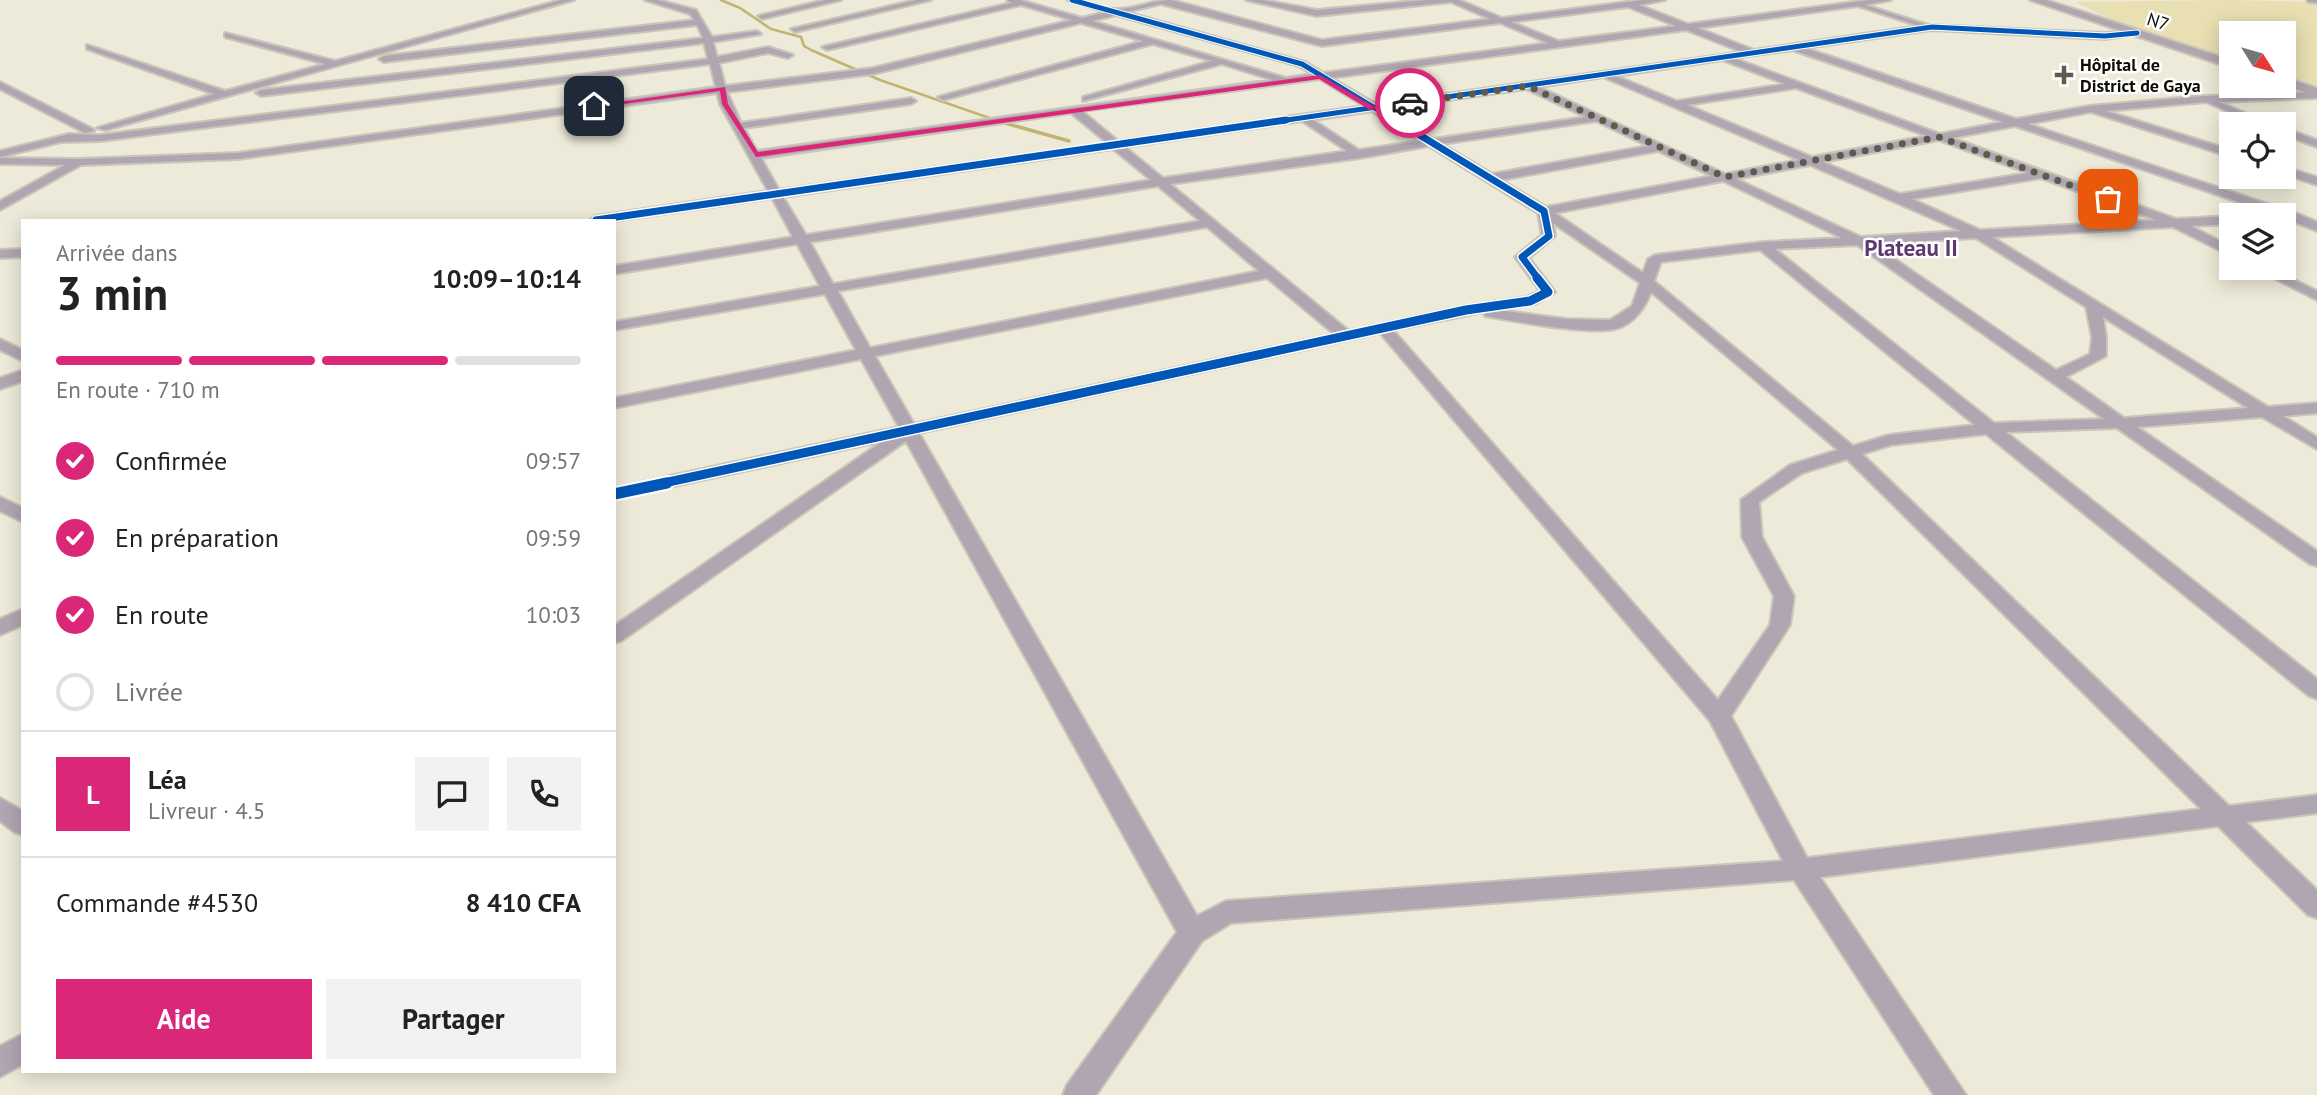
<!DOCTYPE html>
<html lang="fr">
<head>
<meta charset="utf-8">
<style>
  :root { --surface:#fff; --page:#f2f2f2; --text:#222; --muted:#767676; --line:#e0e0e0; --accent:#db2777 }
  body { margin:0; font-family:"PT Sans",sans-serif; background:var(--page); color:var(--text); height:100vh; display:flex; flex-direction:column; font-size:26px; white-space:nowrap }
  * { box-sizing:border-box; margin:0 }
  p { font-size:23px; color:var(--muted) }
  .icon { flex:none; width:38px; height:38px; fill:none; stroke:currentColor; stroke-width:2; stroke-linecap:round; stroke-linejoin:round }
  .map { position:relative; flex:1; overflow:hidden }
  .sheet { position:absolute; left:21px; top:219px; width:595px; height:854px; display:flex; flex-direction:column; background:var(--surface); border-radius:0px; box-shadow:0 4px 18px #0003 }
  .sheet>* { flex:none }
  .needle { width:46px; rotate:127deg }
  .controls { position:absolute; left:2219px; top:21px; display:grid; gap:14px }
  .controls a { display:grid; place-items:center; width:77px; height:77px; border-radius:0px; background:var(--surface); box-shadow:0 4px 18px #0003; font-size:35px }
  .pin { position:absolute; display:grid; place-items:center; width:60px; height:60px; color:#fff; margin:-30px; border-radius:14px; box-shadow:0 4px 10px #0006 }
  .courier { position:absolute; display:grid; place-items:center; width:70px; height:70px; margin:-35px; border:5px solid #db2777; border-radius:50%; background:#fff; color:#222; box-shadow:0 2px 9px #0007 }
  .head em { font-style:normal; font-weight:700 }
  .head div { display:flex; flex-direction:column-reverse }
  .head { display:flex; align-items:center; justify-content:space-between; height:119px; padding:0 35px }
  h1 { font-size:46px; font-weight:700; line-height:52px }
  .bar { display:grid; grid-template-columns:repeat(4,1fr); gap:10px 7px; align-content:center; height:84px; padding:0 35px }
  .bar i { height:9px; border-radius:5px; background:var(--line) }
  .bar .on { background:var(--accent) }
  .bar p { grid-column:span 4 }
  .line { display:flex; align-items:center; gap:18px; padding:0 35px; border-top:2px solid var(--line) }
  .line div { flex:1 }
  .round { display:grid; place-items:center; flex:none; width:74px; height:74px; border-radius:0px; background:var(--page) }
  ol { padding:0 35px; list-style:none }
  li { display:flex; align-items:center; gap:21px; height:77px }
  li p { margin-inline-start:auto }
  li .icon { padding:7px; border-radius:50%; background:var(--accent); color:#fff; stroke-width:4 }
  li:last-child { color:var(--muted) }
  li i { width:38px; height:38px; border:4px solid var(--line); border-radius:50% }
  .button { display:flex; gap:14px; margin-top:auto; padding:14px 35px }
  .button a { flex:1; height:80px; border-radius:0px; background:var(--accent); color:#fff; font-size:28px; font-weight:700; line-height:80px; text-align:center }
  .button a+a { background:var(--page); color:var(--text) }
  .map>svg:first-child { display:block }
  .green { fill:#e8dfb2 }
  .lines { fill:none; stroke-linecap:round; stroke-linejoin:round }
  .stream-far1 { stroke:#c2b36e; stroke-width:2.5 }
  .stream { stroke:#c2b36e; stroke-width:3.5 }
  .minor-casing { stroke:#c9c6b9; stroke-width:4 }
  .major-casing { stroke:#c9c6b9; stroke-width:4 }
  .minor { fill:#b0a6b2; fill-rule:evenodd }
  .major { fill:#b2a6ae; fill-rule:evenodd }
  .cycleway-far3-casing { stroke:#fff; stroke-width:7 }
  .cycleway-far2-casing { stroke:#fff; stroke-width:10 }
  .cycleway-far1-casing { stroke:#fff; stroke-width:12 }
  .cycleway-casing { stroke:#fff; stroke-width:16 }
  .cycleway-far3 { stroke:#0057b8; stroke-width:5 }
  .cycleway-far2 { stroke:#0057b8; stroke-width:7 }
  .cycleway-far1 { stroke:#0057b8; stroke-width:9 }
  .cycleway { stroke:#0057b8; stroke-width:11 }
  .route { fill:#db2777 }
  .done { stroke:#5d5a4f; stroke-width:7; stroke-dasharray:0 12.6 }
  .poi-dot { fill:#5d5a4f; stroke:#fff; stroke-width:2.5 }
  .labels { text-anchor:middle; stroke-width:5; stroke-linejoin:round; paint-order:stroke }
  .far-street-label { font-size:18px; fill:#0f0d04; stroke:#fff }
  .far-poi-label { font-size:18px; font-weight:bold; fill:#0f0d04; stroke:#fff; text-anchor:start }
  .far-district-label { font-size:23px; font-weight:bold; fill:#5e3870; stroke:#fff }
</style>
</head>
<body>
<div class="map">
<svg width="2317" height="1095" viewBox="0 0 2317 1095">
  <rect width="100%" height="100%" fill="#eeead9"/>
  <path class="green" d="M 2228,0 L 2317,2 L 2317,86 L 2284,75 L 2284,33 L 2231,33 L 2231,58 L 2125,26 L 2075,2 Z"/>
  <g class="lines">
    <path class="stream-far1" d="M 721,0 L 740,8 L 771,29 L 801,37 L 804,46 L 811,50 L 880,80 L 1001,122"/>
    <path class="stream" d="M 994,120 L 1069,141"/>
    <defs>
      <path id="minor" d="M 561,0 L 574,0 L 106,130 L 97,128 L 214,94 L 87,49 L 87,45 L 225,91 L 325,64 L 225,37 L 225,33 L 335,61 Z
        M 645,0 L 658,0 L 696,10 L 712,37 L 757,31 L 761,34 L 713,42 L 717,57 L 768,47 L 793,55 L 788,58 L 768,53 L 719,63 L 725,86 L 873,68 L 1072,20 L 1021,5 L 827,50 L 822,47 L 1011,3 L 1007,0 L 1020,0 L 1082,18 L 1106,12 L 1068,0 C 1085,0 1101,10 1117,9 C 1137,9 1152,0 1171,0 L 1322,40 L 1490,19 L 1451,2 L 1317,16 L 1246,0 L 1263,0 L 1317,10 L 1426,0 L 1459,0 L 1502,18 L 1642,0 L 1665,0 L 1639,5 L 1688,24 L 1869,0 L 1891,0 L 1865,5 L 1928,25 L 2105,33 L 2137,30 L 2141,33 L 2105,39 L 1932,30 L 1805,48 L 2016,119 L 2089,106 L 2204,96 L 2317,92 L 2317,98 L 2219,102 L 2271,124 L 2257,124 L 2206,102 L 2106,111 L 2231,150 L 2231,157 L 2091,112 L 2028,124 L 2298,214 L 2317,222 L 2317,231 L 2284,218 L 2284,215 L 2277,215 L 2015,126 L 1952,138 L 2176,219 L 2231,216 L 2231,224 L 2191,226 L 2231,247 L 2231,256 L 2173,227 L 1992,237 L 2268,407 L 2317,403 L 2317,413 L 2283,416 L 2317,437 L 2317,449 L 2262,417 L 2137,427 L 2317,551 L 2317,566 L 2310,564 L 2117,428 L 2006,432 L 2317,679 L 2317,699 L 2309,696 L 1986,434 L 1891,445 L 1862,454 L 2229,806 L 2317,795 L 2317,813 L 2246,822 L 2317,890 L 2317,918 L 2308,915 L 2218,826 L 1820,877 L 1966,1095 L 1934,1095 L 1794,880 L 1231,923 L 1202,941 L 1096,1095 L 1063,1095 L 1067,1085 L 1177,932 L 906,441 L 621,641 L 614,643 L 614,626 L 883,441 L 614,499 L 614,488 L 899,427 L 861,359 L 614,408 L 614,398 L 856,350 L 825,294 L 614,330 L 614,322 L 820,286 L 797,244 L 614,274 L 614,266 L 793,237 L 772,198 L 614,221 L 590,220 L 596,216 L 768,191 L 720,104 L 717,93 L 238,159 L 81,165 L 0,210 L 0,201 L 65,165 L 0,164 L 0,158 L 79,159 L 238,153 L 716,87 L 710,64 L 100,141 L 61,142 L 0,157 L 0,151 L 69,134 L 100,135 L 708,59 L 704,43 L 261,96 L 256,93 L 261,90 L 703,38 L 697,25 L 384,62 L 379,59 L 384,56 L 694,20 L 690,14 ZM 1161,4 L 1322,46 L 1500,23 L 1548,43 L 1323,73 L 1305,62 L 1126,12 ZM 1858,6 L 1919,26 L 1754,50 L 1698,28 ZM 1628,7 L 1676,26 L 1559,41 L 1511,22 ZM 1116,15 L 1299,66 L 1312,74 L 1286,78 L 1092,21 ZM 1081,23 L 1143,41 L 938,97 L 943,100 L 1153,44 L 1212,61 L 1083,97 L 1083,101 L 1222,64 L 1273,80 L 757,151 L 744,128 L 911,104 L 916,101 L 911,98 L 741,123 L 727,92 L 873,74 ZM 1686,30 L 1742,52 L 1376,104 L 1331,78 ZM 1794,50 L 1795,51 L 2003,122 L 1940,134 L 1733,58 ZM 1722,60 L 1785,84 L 1677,101 L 1616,76 ZM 1603,77 L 1799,160 L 1725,174 L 1539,87 ZM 1320,79 L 1364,106 L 1118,141 L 1082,111 ZM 1796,88 L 1927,136 L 1812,157 L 1687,105 ZM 1526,89 L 1586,117 L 1433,139 L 1384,109 ZM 1372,111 L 1420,141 L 1359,150 L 1313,120 ZM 1071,113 L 1107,143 L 779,190 L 761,158 ZM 1302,121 L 1347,151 L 1163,178 L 1125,147 ZM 1596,121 L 1648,146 L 1492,174 L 1442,144 ZM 1939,140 L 2028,173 L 1900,194 L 1823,162 ZM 1429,146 L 1538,213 L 1542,235 L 1515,257 L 1540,291 L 1526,297 L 1466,306 L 1349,331 L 1170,184 L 1360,158 ZM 1113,149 L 1151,180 L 806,235 L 783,197 ZM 1658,151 L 1712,176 L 1546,207 L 1501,180 ZM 1810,165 L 1961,231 L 1861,237 L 1736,179 ZM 2041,178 L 2156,220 L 1980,230 L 1912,199 ZM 1723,181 L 1842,238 L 1763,242 L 1655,255 L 1648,259 L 1643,273 L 1555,213 ZM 1158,186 L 1200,221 L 833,284 L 810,242 ZM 1553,223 L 1640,283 L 1632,306 L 1610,320 L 1566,319 L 1498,310 L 1535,304 L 1555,292 L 1529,258 L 1555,236 ZM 1207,227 L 1259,271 L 870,348 L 838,291 ZM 1976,238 L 2086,307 L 2092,337 L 2090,354 L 2056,370 L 1873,244 ZM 1857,245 L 2104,419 L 1994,423 L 1775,249 ZM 1760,250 L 1975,425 L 1889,435 L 1853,446 L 1654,281 L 1661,262 ZM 1267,278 L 1334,334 L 914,424 L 875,356 ZM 1651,292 L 1838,450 L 1790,465 L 1741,500 L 1742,537 L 1774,596 L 1770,625 L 1718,700 L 1393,330 L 1484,312 L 1485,316 L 1490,317 C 1521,322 1586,335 1615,329 C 1633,325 1645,308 1651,292 ZM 2103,317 L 2248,408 L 2124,418 L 2066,377 L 2106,356 L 2106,337 ZM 1380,333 L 1710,721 L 1783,861 L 1226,901 L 1197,916 L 919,433 ZM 1847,459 L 2201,809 L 1807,858 L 1731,716 L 1790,625 L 1794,596 L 1762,537 L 1759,502 L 1802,473 Z
        M 825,0 L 841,0 L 762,19 L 758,16 Z
        M 916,0 L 931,0 L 795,32 L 791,29 Z
        M 2307,0 L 2317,0 L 2317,3 L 2308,2 Z
        M 0,82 L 93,129 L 94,131 L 85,133 L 0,89 Z
        M 2284,128 L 2317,140 L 2317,147 L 2284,135 Z
        M 2284,167 L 2317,177 L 2317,185 L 2284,174 Z
        M 23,249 L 23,257 L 0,258 L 0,250 Z
        M 2254,268 L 2271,268 L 2317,291 L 2317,300 Z
        M 0,339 L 23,350 L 23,361 L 0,350 Z
        M 23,370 L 23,381 L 0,389 L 0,378 Z
        M 0,497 L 23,508 L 23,522 L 0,511 Z
        M 23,609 L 23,625 L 0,635 L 0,619 Z
        M 0,798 L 23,811 L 23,835 L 14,832 L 0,821 Z
        M 23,1034 L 23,1064 L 0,1077 L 0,1046 Z"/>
      <path id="major" d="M 2030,0 L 2046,0 L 2231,60 L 2231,68 Z
        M 2284,77 L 2317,88 L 2317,96 L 2284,85 Z"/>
    </defs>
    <use href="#minor" class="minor-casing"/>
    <use href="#major" class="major-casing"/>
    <use href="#minor" class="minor"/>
    <use href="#major" class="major"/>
    <defs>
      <path id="cycleway-far3" d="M 1072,0 L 1302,64 L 1398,122
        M 1273,122 L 1932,27 L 2105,36 L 2137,33"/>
      <path id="cycleway-far2" d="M 1395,120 L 1544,211 L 1549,236 L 1522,257 L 1539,280
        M 596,220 L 1286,120"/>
      <path id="cycleway-far1" d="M 659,484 L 1466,310 L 1530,301 L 1548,292 L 1537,278"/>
      <path id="cycleway" d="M 614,494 L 667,483"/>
    </defs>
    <use href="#cycleway-far3" class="cycleway-far3-casing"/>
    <use href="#cycleway-far2" class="cycleway-far2-casing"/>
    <use href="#cycleway-far1" class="cycleway-far1-casing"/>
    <use href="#cycleway" class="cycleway-casing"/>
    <use href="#cycleway-far3" class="cycleway-far3"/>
    <use href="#cycleway-far2" class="cycleway-far2"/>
    <use href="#cycleway-far1" class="cycleway-far1"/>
    <use href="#cycleway" class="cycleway"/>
  </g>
  <path class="route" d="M 1320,75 L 1373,106 L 1413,103 L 1370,110 L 1319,79 L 756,157 L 722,104 L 720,91 L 594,108 L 591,106 L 725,87 L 728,104 L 758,152 Z"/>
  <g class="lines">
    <path class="done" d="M 1410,103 L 1528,86 L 1725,177 L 1939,137 L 2108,199"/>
  </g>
  <path class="poi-dot" d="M2060.5 64.5h7v7h7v7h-7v7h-7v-7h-7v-7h7z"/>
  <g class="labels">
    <g class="far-street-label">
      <text transform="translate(2158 22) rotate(18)" y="6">N7</text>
    </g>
    <g class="far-poi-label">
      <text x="2080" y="71">Hôpital de<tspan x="2080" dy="21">District de Gaya</tspan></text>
    </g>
    <g class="far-district-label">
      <text x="1911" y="256">Plateau II</text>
    </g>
  </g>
</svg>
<div class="controls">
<a><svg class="needle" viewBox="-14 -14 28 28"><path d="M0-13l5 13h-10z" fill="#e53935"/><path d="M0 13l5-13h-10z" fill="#767676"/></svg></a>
<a><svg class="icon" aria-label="locate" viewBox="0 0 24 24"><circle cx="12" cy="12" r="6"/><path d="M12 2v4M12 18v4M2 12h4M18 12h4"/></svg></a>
<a><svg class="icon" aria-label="layers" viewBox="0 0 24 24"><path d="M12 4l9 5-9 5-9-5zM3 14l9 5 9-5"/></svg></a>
</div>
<div class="pin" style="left:2108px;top:199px;background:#ea580c"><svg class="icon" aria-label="bag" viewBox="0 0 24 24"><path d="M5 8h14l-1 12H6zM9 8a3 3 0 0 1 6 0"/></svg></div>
<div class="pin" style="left:594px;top:106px;background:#1f2937"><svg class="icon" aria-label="home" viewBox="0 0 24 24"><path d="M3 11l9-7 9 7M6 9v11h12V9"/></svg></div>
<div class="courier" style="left:1410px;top:103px"><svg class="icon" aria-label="car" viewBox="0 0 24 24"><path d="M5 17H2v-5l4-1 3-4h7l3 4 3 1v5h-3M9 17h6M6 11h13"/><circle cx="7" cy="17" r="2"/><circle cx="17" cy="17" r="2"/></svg></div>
<section class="sheet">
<div class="head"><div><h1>3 min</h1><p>Arrivée dans</p></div><em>10:09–10:14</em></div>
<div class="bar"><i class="on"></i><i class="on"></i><i class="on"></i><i></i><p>En route · 710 m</p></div>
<ol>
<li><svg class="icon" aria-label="check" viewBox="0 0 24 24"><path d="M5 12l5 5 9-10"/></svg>Confirmée<p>09:57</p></li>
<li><svg class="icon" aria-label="check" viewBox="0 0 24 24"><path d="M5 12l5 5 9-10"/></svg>En préparation<p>09:59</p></li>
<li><svg class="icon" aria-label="check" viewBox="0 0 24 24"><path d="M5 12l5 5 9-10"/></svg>En route<p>10:03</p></li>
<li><i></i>Livrée</li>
</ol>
<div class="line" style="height:126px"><b class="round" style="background:var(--accent);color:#fff">L</b><div><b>Léa</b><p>Livreur · 4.5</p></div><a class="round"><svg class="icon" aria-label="chat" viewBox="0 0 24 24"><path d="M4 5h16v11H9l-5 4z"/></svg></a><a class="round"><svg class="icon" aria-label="phone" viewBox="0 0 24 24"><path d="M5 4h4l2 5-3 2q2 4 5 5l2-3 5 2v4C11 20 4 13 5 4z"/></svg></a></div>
<div class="line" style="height:91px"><div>Commande #4530</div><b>8 410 CFA</b></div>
<div class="button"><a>Aide</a><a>Partager</a></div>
</section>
</div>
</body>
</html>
